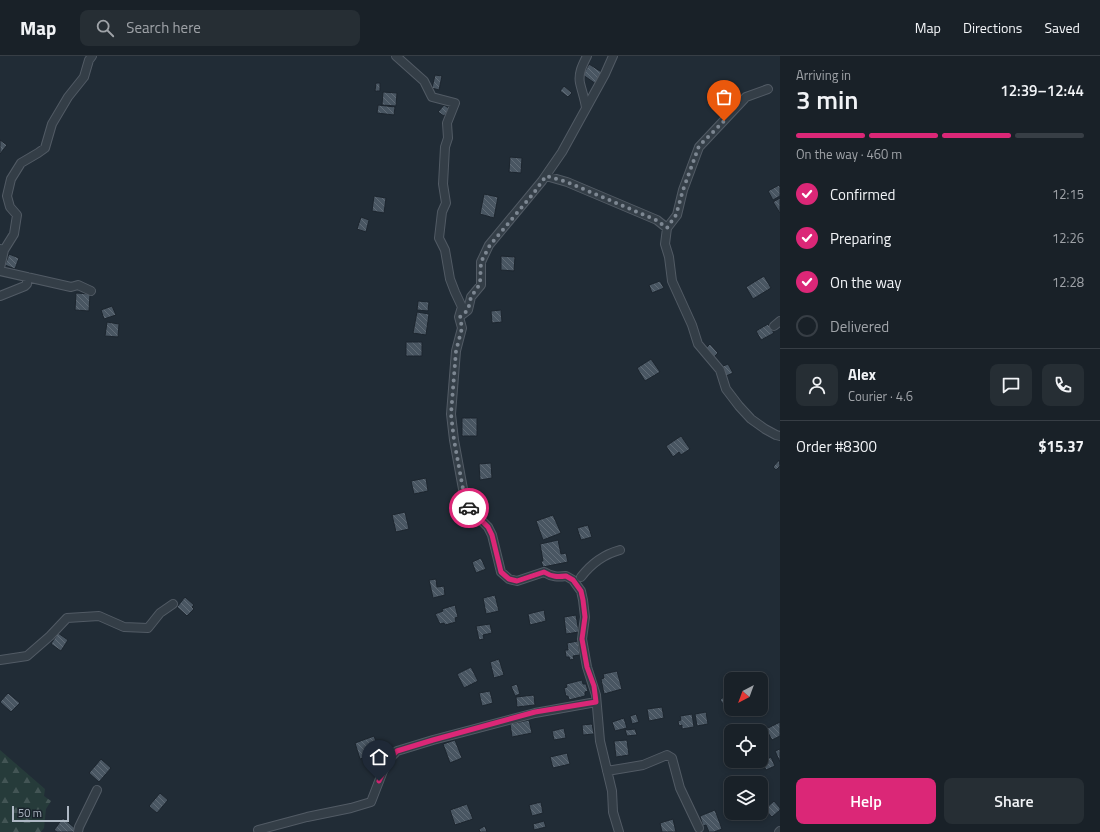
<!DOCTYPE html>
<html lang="en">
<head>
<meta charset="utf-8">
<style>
  :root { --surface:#192128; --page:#262e34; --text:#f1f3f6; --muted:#9fa3a8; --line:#373e45; --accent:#db2777 }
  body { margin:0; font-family:"Titillium Web",sans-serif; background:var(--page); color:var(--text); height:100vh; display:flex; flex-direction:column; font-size:15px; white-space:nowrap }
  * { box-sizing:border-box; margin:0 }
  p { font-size:13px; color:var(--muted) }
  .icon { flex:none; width:22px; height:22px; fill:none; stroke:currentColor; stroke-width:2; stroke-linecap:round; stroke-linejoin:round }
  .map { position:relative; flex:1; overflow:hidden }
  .sheet { display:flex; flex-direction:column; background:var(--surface); width:320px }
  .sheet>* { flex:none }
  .needle { width:26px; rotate:221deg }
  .controls { position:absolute; left:724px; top:616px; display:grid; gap:8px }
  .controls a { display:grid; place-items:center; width:44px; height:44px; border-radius:8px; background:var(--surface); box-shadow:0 2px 6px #0003,0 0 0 1px var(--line); font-size:20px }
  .scale { position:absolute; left:12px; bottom:10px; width:57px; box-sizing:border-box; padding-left:4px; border:2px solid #aeb8c4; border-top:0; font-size:11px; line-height:14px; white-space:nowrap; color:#aeb8c4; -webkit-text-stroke:3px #1a232c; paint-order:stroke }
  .pin { position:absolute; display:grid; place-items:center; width:34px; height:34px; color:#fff; margin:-41px -17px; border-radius:50% 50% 50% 0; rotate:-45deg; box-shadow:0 0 4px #0007 }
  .pin .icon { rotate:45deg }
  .courier { position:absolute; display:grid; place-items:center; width:40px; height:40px; margin:-20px; border:3px solid #db2777; border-radius:50%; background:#fff; color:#222; box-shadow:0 1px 5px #0007 }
  .head em { font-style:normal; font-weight:600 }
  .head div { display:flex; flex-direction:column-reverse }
  .head { display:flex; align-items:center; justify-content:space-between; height:68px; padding:0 16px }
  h1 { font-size:26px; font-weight:600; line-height:30px }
  .bar { display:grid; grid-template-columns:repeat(4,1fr); gap:6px 4px; align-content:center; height:48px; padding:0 16px }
  .bar i { height:5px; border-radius:3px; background:var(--line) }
  .bar .current { background:var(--accent) }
  .bar p { grid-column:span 4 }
  .line { display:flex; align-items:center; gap:10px; padding:0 16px; border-top:1px solid var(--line) }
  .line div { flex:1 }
  .round { display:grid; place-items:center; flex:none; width:42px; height:42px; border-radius:8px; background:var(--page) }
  ol { padding:0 16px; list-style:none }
  li { display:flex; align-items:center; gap:12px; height:44px }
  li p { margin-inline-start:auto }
  li .icon { padding:4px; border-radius:50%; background:var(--accent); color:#fff; stroke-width:4 }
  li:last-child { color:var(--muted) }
  li i { width:22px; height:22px; border:2px solid var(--line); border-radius:50% }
  .action { display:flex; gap:8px; margin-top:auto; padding:8px 16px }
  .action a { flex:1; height:46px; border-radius:8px; background:var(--accent); color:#fff; font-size:16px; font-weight:600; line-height:46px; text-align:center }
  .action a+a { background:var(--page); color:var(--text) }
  header { display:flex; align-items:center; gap:24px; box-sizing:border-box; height:56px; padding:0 20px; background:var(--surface); border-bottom:1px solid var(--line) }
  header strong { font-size:19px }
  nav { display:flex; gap:22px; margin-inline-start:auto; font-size:14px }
  .search { width:280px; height:36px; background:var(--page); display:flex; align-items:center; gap:10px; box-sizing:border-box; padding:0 14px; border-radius:8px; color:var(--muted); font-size:15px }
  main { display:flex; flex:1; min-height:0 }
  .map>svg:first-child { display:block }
  .forest { fill:url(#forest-firs) }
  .building { fill:url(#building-back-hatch); stroke:#1c252e }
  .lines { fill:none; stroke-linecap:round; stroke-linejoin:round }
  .minor-casing { stroke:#525b65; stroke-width:10 }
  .minor { stroke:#343e47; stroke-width:8 }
  .done { stroke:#7d8792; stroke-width:4; stroke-dasharray:0 7.2 }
  .route { stroke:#db2777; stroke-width:5 }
</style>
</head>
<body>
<header>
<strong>Map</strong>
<div class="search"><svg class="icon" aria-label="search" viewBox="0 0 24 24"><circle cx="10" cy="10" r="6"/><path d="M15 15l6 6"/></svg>Search here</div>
<nav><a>Map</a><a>Directions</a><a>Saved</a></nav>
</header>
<main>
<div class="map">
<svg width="780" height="776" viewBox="0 0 780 776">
  <defs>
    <pattern id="forest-firs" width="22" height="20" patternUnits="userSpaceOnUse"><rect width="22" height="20" fill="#263b3a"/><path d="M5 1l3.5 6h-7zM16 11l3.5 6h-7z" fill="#435555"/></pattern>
    <pattern id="building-back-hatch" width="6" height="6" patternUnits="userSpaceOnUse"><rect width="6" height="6" fill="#495662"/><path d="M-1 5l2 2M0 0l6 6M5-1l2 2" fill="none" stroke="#616c77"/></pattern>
  </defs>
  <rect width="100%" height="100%" fill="#212c36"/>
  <path class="forest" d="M 0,694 L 45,733 L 44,740 L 51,745 L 46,753 L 44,772 L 41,776 L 0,776 Z"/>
  <path class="building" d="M 589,8 L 603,17 L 596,28 L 583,19 Z
    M 435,19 L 442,20 L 439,34 L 432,32 Z
    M 376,27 L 380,27 L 380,35 L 375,35 Z
    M 564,30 L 572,37 L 568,41 L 560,35 Z
    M 383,36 L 397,37 L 396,50 L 382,49 Z
    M 378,49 L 395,51 L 394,59 L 377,57 Z
    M 444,49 L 450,53 L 444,60 L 438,56 Z
    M 0,84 L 7,89 L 0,98 Z
    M 510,101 L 522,102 L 521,117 L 509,116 Z
    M 779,129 L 780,131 L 780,140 L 773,144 L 768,135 Z
    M 484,138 L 498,141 L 494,162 L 480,158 Z
    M 374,140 L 386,142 L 384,157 L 372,155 Z
    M 780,142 L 780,157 L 773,146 Z
    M 361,161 L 369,164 L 366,176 L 357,173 Z
    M 9,198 L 19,202 L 15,213 L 5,209 Z
    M 501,200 L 515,201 L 514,215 L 501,214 Z
    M 764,220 L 771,232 L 753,243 L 746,231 Z
    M 660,225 L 664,232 L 652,237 L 649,229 Z
    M 76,237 L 90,238 L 89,255 L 75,254 Z
    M 418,245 L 429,246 L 428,255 L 417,254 Z
    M 112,250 L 116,259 L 104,263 L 101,254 Z
    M 501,254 L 502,266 L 492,267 L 491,255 Z
    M 417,256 L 429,258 L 426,279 L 413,277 Z
    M 107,266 L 119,268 L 118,281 L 105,280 Z
    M 768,268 L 774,277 L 761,284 L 756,275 Z
    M 406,286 L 422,286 L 422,300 L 406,300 Z
    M 710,288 L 718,297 L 713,302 L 705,293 Z
    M 651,303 L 660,316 L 645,325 L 637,312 Z
    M 728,308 L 733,317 L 726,320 L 721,311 Z
    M 462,362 L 477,362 L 477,380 L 462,380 Z
    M 681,380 L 690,393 L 681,399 L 679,396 L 673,401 L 666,390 Z
    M 779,404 L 780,410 L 776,414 L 773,411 Z
    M 491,407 L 492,422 L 480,424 L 479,408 Z
    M 426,422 L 428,435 L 414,438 L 411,425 Z
    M 405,456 L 409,473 L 396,476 L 392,459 Z
    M 553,459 L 561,477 L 543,484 L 536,465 Z
    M 588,469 L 592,481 L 581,484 L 577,472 Z
    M 558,484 L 561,498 L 566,497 L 568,506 L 543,511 L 541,505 L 543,505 L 540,488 Z
    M 481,502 L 486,513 L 476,517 L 472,506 Z
    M 436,523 L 437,531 L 444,530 L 445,539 L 433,542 L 429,524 Z
    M 495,539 L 499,555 L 486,558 L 483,542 Z
    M 185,541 L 194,549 L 192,551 L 194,553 L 187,560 L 177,551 Z
    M 455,549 L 458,561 L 455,562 L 456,566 L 445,569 L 444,567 L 440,568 L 435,558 L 443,555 L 442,553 Z
    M 544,554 L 546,565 L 530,569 L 528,558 Z
    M 576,559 L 579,576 L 566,578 L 564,561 Z
    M 490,568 L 492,577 L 483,579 L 484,583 L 479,584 L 476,570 Z
    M 58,577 L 68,584 L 61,595 L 51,588 Z
    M 578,585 L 580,599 L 573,600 L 574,603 L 570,604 L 569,601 L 566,601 L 565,594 L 568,594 L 567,587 Z
    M 499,603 L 504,619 L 494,622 L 490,606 Z
    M 471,611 L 478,625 L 464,632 L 457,618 Z
    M 617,615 L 622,633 L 604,638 L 601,623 L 604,622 L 603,618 Z
    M 582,624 L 583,628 L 586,628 L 588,635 L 585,636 L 585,640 L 569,644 L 568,640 L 566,640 L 564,632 L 567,631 L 566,628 Z
    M 517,628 L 520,638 L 515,640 L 511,630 Z
    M 490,635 L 493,647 L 482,650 L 479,637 Z
    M 731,635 L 731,644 L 724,649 L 720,644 Z
    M 8,637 L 20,647 L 11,656 L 0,646 Z
    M 534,639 L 535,649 L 517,651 L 516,641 Z
    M 662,651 L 664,662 L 649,665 L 647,653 Z
    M 734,653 L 747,653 L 747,654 L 735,657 Z
    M 706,656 L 708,668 L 697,670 L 695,658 Z
    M 636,658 L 639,666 L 632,668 L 630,660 Z
    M 692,658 L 694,671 L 682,673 L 682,669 L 679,670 L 678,665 L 681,664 L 680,660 Z
    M 624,662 L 627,672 L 615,675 L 612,666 Z
    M 529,664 L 532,677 L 512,681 L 510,668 Z
    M 780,666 L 780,680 L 772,684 L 766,673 Z
    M 592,668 L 594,678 L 583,679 L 582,669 Z
    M 564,672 L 566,682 L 554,684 L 552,675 Z
    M 635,673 L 637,679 L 627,680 L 625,674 Z
    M 374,680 L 380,696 L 360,703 L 355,687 Z
    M 455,684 L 462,702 L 450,707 L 443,688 Z
    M 627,684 L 629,699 L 616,701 L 614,685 Z
    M 780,693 L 780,706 L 775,695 Z
    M 567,697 L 570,708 L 553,712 L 550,701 Z
    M 771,701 L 775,710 L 766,714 L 762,705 Z
    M 101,703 L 111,712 L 99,726 L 89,717 Z
    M 160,737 L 168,744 L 157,757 L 149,750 Z
    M 774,745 L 780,752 L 780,754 L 772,761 L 765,753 Z
    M 541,746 L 543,757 L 532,760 L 529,749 Z
    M 467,748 L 473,763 L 455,769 L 450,754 Z
    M 715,754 L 722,773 L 714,776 L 709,776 L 706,769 L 703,770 L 700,760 Z
    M 63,762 L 76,773 L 73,776 L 57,776 L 54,774 Z
    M 673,763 L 676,776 L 662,776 L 660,767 Z
    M 544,765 L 546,771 L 534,774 L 533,768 Z
    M 485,770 L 487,776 L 480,776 L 479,773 Z"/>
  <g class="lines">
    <defs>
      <path id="minor" d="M 396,0 L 424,25 L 432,41 L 455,47 L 447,67 L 448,82 L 445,91 L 443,128 L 446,147 L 442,156 L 439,182 L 445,194 L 450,223 L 455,236 L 462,251 L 459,261
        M 613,0 L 605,18 L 562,96 L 542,125 L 489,189 L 481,206 L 481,229 L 471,241 L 468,254 L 459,261 L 462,272 L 456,295 L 451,358 L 454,384 L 463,433 L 468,451 L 488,471 L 492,479 L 501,516 L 509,523 L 517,525 L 544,516 C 552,521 558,521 566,520 L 573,524 L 581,535 L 583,544 L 585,561 L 582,583 L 587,611 L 596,639 L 600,685 L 612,735 L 613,756 L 619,776
        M 768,33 L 746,41 L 699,91 L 683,134 L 677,159 L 667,172 L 665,188 L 669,201 L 672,225 L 692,269 L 698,288 L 720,314 L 726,333 L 739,350 L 751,363 L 765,373 L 776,379 L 780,380
        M 586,52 C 585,43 582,36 580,27 C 578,17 583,8 587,0
        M 546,120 L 567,126 L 657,164 L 667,172
        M 0,193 L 4,194 L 14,178 L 17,159 L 10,151 L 7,140 L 11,123 L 21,107 L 38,97 L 45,92 L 52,68 L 68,41 L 84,21 L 89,4 L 92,0
        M 0,212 L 4,194
        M 0,215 L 71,231 L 78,229 L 91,235
        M 0,240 L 25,230 L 27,228 L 27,221
        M 774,270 L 780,265
        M 581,521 C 591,508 605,498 620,494
        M 0,604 L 27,600 L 50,580 L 67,562 L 99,560 L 124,571 L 148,572 L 160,557 L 173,548
        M 607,715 L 643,709 L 667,699 L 672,702 L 680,732 L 699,772
        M 258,774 L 307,761 L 351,752 L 371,746 L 383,715 L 391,701 L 397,695 L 433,684 L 535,657 L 596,646
        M 78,776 L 79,771 L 97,734
        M 779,776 L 780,775"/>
    </defs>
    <use href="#minor" class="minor-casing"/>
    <use href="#minor" class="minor"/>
  </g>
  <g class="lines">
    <path class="done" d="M 469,452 L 463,433 L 454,384 L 451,358 L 456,295 L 462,272 L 460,261 L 468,254 L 471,241 L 480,228 L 481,206 L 490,189 L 533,138 L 546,120 L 567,126 L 656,164 L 667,172 L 676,159 L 683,134 L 699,90 L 724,65"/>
    <path class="route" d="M 379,725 L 391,701 L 397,695 L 433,684 L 535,656 L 596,646 L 594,630 L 587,611 L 582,583 L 585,561 L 583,544 L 581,535 L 573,524 L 566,520 C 558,521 552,521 544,516 L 517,525 L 509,523 L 501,516 L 492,479 L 488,471 L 469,452"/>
  </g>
</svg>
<div class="controls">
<a><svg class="needle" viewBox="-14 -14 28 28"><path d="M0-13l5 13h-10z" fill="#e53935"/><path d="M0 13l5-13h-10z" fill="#9fa3a8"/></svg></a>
<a><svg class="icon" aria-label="locate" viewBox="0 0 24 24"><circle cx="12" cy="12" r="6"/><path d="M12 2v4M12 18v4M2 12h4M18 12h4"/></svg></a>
<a><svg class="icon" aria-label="layers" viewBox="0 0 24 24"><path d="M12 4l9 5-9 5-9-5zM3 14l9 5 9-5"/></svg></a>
</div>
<div class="scale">50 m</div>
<div class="pin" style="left:724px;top:65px;background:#ea580c"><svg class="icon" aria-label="bag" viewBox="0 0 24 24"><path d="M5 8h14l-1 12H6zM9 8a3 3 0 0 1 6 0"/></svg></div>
<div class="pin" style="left:379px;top:725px;background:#1f2937"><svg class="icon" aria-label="home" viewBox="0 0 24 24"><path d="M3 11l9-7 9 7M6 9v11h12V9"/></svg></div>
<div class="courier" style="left:469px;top:452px"><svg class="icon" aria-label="car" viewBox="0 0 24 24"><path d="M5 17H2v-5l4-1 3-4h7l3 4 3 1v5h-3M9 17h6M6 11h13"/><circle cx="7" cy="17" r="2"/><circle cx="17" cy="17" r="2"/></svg></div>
</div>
<section class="sheet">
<div class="head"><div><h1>3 min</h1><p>Arriving in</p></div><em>12:39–12:44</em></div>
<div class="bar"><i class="current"></i><i class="current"></i><i class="current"></i><i></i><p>On the way · 460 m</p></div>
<ol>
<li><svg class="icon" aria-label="check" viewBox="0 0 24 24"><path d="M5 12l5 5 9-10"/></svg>Confirmed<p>12:15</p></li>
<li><svg class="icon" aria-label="check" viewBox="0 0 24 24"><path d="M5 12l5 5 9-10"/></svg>Preparing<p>12:26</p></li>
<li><svg class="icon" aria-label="check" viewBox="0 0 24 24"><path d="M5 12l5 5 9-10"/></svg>On the way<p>12:28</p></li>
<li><i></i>Delivered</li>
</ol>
<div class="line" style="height:72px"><a class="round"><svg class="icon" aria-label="person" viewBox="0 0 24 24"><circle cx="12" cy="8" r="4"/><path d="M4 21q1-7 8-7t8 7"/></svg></a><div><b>Alex</b><p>Courier · 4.6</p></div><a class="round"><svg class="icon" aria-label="chat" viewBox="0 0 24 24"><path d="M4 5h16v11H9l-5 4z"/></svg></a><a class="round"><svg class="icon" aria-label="phone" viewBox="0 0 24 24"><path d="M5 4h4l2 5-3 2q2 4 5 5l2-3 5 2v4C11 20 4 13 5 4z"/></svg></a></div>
<div class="line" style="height:52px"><div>Order #8300</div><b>$15.37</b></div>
<div class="action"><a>Help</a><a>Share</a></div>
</section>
</main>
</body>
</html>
